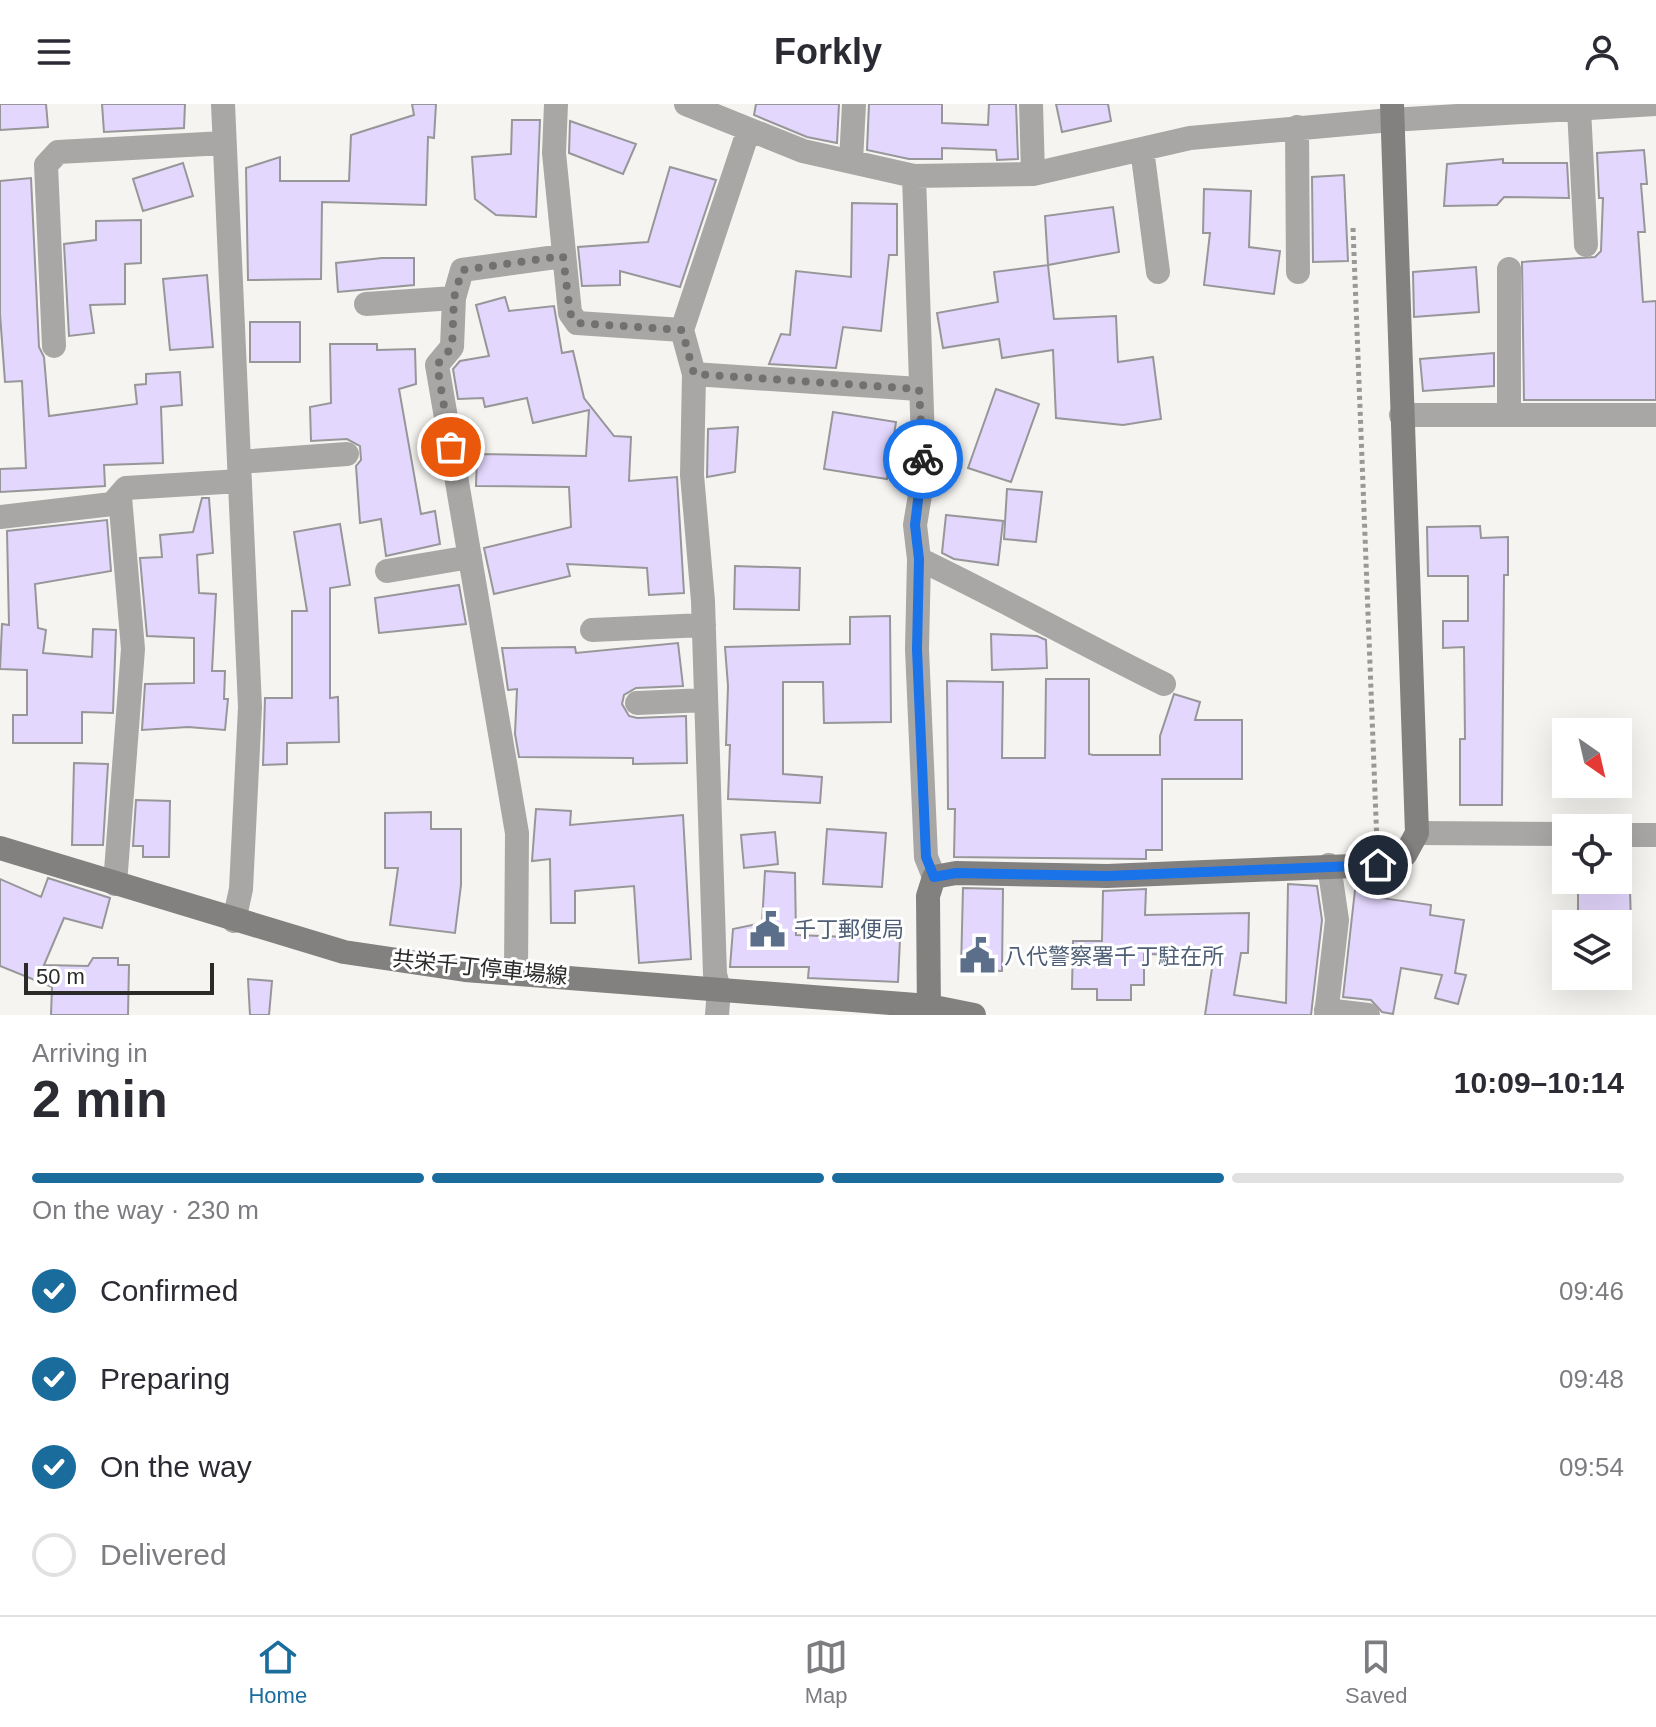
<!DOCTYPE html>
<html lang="en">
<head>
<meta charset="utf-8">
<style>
  :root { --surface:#fff; --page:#f2f2f3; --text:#2b2b33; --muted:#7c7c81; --line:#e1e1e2; --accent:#1a6c9d }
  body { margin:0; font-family:Arial,"Noto Sans JP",sans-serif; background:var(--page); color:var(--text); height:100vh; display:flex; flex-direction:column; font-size:30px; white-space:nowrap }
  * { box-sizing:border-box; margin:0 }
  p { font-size:26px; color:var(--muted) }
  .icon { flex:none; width:44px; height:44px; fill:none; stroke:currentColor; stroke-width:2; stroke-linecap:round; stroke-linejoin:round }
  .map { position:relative; height:911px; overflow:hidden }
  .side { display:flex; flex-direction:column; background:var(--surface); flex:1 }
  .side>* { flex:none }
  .needle { width:52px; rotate:146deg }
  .fabs { position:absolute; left:1552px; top:614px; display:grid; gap:16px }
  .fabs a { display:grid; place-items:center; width:80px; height:80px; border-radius:0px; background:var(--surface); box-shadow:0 8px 32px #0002; font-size:40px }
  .scale { position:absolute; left:24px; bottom:20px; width:190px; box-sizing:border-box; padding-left:8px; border:4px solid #2a2a29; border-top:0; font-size:22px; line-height:28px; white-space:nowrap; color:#2a2a29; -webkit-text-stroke:6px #fff; paint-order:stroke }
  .pin { position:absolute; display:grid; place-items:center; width:68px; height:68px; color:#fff; margin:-34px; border:4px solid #fff; border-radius:50%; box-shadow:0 2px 8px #0007 }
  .courier { position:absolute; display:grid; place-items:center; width:80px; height:80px; margin:-40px; border:6px solid #1a73e8; border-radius:50%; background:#fff; color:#222; box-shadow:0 2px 10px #0007 }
  .overview em { font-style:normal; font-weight:600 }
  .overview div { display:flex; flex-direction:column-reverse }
  .overview { display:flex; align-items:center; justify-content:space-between; height:136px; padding:0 32px }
  h1 { font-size:52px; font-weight:600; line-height:60px }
  .bar { display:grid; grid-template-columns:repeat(4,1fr); gap:12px 8px; align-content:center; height:96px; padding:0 32px }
  .bar i { height:10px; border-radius:6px; background:var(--line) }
  .bar .on { background:var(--accent) }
  .bar p { grid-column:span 4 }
  ol { padding:0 32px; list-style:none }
  li { display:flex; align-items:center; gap:24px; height:88px }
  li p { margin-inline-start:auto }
  li .icon { padding:8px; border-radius:50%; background:var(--accent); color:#fff; stroke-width:4 }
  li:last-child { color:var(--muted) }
  li i { width:44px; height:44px; border:4px solid var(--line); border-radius:50% }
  header { display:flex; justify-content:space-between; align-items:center; height:104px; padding:0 32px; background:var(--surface); font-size:36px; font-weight:600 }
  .menu { display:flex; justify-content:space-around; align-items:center; height:112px; border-top:2px solid var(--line); background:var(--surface); font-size:22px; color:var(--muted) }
  .menu a { display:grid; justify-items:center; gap:4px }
  .menu .on { color:var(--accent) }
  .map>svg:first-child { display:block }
  .building { fill:#e4d7fd; stroke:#979699; stroke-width:2 }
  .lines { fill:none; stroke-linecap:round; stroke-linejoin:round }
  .path { stroke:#989896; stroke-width:5; stroke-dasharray:4 4; stroke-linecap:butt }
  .street { stroke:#a8a7a6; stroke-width:24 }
  .secondary { stroke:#838180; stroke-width:24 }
  .done { stroke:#71716f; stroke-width:8; stroke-dasharray:0 14.4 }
  .route { stroke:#1a73e8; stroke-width:10 }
  .labels { text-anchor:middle; stroke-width:6; stroke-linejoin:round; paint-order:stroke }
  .service-label { font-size:22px; fill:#4e5e75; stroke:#fff; text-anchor:start }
  .street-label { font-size:22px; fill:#2a2a29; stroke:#fff }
</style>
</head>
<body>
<header><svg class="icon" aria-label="menu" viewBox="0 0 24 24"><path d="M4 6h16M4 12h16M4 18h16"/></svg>Forkly<svg class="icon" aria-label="person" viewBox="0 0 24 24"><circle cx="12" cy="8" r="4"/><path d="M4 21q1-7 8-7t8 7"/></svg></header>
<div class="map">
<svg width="1656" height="911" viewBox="0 0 1656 911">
  <rect width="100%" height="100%" fill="#f5f4f1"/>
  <path class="building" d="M 0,0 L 46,0 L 48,23 L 0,26 Z
    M 102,0 L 185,0 L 184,24 L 104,28 Z
    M 412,0 L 436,0 L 434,34 L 428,33 L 426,101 L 322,98 L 321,175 L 248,176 L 246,64 L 280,53 L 280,77 L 349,77 L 351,31 L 414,11 Z
    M 756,0 L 839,0 L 837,39 L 807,33 L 754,11 Z
    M 869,0 L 942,0 L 942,19 L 988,21 L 989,0 L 1016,0 L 1018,55 L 997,56 L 996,46 L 942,44 L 942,55 L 909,55 L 867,46 Z
    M 1056,0 L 1108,0 L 1111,17 L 1062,28 Z
    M 512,16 L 540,16 L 536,113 L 496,111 L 475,95 L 472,53 L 511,50 Z
    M 570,17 L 636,40 L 623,70 L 569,49 Z
    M 1644,46 L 1647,80 L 1641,80 L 1645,128 L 1638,128 L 1643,198 L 1656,197 L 1656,296 L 1524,296 L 1522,158 L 1595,153 L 1601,147 L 1603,94 L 1599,94 L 1597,49 Z
    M 1503,55 L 1503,59 L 1567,59 L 1569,94 L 1504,93 L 1497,101 L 1444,102 L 1447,60 Z
    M 183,59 L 193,92 L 143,107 L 133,75 Z
    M 670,63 L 716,76 L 680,183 L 620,167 L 620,181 L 582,182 L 578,143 L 648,138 Z
    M 1344,71 L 1348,157 L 1313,158 L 1312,73 Z
    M 31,74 L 39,243 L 44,253 L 49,312 L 137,300 L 135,281 L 146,280 L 146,270 L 180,268 L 182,301 L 161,303 L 163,359 L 104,361 L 105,382 L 0,388 L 0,365 L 26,364 L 22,277 L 5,278 L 0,210 L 0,77 Z
    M 1204,85 L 1251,87 L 1249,143 L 1280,147 L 1274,190 L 1204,181 L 1210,129 L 1203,129 Z
    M 852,99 L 897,100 L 897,151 L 889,151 L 881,227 L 843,223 L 836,264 L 769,260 L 781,230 L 790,231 L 796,167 L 851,173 Z
    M 1113,103 L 1119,148 L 1048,161 L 1045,112 Z
    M 141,116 L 141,159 L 125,160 L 125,200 L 90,201 L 94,229 L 69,232 L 64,140 L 96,136 L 96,117 Z
    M 382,154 L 414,154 L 414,181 L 338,188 L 336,159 Z
    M 1048,161 L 1054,215 L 1116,212 L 1118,258 L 1153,253 L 1161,315 L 1123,321 L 1056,314 L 1053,246 L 1002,254 L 999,235 L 943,244 L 937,209 L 998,198 L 994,168 Z
    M 1476,163 L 1479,208 L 1414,213 L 1413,168 Z
    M 207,171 L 213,243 L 170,246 L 163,175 Z
    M 505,193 L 509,207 L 554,202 L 562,249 L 573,247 L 584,294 L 614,332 L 631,333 L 629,377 L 677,373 L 684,489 L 649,491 L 647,464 L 567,460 L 570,472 L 494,490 L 484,444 L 571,423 L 569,383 L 476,382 L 477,350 L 586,352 L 589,306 L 533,319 L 527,294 L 485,303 L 483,294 L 458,295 L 453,265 L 460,257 L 489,252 L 476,201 Z
    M 250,218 L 300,218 L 300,258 L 250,258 Z
    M 330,240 L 377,240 L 377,246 L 415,245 L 416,280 L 399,285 L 421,410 L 435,407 L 440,440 L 386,452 L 381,415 L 360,419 L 356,362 L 361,356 L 360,342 L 347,335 L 311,337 L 310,303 L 331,299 Z
    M 1494,249 L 1494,282 L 1423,287 L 1420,255 Z
    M 996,285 L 1039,300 L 1011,378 L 968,364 Z
    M 833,308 L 896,318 L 887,375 L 824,365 Z
    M 738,323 L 735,368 L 707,373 L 708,325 Z
    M 1007,385 L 1042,388 L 1036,438 L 1004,435 Z
    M 202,394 L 209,394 L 213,449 L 197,451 L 199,489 L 216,490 L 212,567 L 225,567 L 224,595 L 228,595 L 225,626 L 188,623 L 142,626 L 145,580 L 194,579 L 194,534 L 147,532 L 140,454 L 162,453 L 160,431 L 193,428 Z
    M 946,411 L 1003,417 L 998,461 L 954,455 L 942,449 Z
    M 107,416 L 111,467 L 35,480 L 38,524 L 46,526 L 43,549 L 92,553 L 93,525 L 116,526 L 113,609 L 82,608 L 82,639 L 13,639 L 13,611 L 27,611 L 27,566 L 0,565 L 2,520 L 9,521 L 7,427 Z
    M 340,420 L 350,481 L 330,484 L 330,594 L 338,593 L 339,638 L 287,639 L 287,660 L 263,661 L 265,594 L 292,594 L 292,507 L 307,507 L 294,428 Z
    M 1480,422 L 1481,434 L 1508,433 L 1508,471 L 1504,471 L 1502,701 L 1460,701 L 1460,635 L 1465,635 L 1464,543 L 1443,544 L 1443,517 L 1468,517 L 1468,472 L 1428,472 L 1427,423 Z
    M 735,462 L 800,464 L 799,506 L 734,505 Z
    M 459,481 L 466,520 L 379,529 L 375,494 Z
    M 890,512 L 891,618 L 824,619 L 823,578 L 783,578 L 783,670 L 822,673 L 820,699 L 728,695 L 730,641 L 726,641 L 728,582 L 725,543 L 850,540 L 850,513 Z
    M 991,530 L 1037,532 L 1046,536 L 1047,564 L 992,566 Z
    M 678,539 L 683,582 L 636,584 L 624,591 L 622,600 L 629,612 L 637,614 L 686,612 L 687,659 L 633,660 L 633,654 L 519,653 L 515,630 L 517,585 L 508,586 L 502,544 L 575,543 L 576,549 Z
    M 1046,575 L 1089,575 L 1089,650 L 1093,651 L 1160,651 L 1160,632 L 1174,590 L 1200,598 L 1195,616 L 1242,616 L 1242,675 L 1162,675 L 1162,746 L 1146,746 L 1146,755 L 954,753 L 955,705 L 948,705 L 947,577 L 1003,578 L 1002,654 L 1045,654 Z
    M 74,659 L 108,660 L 103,741 L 72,741 Z
    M 136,696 L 170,697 L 169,753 L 143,753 L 143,742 L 133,742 Z
    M 536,705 L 571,707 L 570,721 L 683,711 L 691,855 L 639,859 L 634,782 L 575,787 L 575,819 L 551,819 L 550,755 L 532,757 Z
    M 431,708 L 431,725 L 461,725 L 461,781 L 455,829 L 390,821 L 398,764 L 385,764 L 385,709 Z
    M 827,725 L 886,729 L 882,783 L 823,780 Z
    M 775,728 L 778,760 L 744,764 L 741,731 Z
    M 765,767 L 795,769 L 796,831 L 900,835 L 898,878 L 808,874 L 809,863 L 730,863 L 733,825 L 762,819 Z
    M 48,774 L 110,794 L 102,824 L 64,814 L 44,861 L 88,862 L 93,854 L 118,854 L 118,861 L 129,861 L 128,911 L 51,911 L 52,883 L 0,862 L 0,775 L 41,793 Z
    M 1356,777 L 1383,779 L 1381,794 L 1431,801 L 1430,811 L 1464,816 L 1455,869 L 1466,871 L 1458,900 L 1435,894 L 1442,871 L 1401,864 L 1393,910 L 1382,908 L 1371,896 L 1343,893 Z
    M 1288,780 L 1317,782 L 1322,816 L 1311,911 L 1205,911 L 1214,851 L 1144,850 L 1144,881 L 1131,881 L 1131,896 L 1097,896 L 1097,885 L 1072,885 L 1073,837 L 1102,837 L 1103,787 L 1146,785 L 1145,811 L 1249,809 L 1248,849 L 1241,849 L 1234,891 L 1286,899 Z
    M 963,784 L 1003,785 L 1002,867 L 961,866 Z
    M 1578,787 L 1630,787 L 1631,820 L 1578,820 Z
    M 248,875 L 272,877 L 269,911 L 250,911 Z"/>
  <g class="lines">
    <path class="path" d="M 1353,124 L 1377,740"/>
    <path class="street" d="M 223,0 L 250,603 L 241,785 L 234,817
      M 556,0 L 554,49 L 570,209 L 577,219 L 682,226
      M 686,0 L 803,47 L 914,72 L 1033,70 L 1190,34 L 1391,16 L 1656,0
      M 1031,0 L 1033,70
      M 1579,5 L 1586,141
      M 1297,23 L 1298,168
      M 1142,45 L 1158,168
      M 851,57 L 854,0
      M 914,72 L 924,367 L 915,421 L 919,455 L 917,545 L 926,753 L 934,773
      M 1509,165 L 1509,311
      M 366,200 L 454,194
      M 54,242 L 46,61 L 58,48 L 224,39
      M 694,270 L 919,285
      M 1401,311 L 1656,311
      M 239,358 L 347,350
      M 0,413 L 112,400 L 126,384 L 240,377
      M 919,455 C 1002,495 1081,539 1164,580
      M 387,467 L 470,453
      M 592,526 L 704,521
      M 637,599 L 706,596
      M 1417,729 L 1566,730
      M 1618,731 L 1656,731
      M 115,780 L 133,545 L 120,393
      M 516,868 L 517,729 L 437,261 L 452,243 L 454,194 L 462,166 L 563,152
      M 1326,906 L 1368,911
      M 717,911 L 719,885 L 715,870 L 703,497 L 692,371 L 694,270 L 682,226 L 748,28
      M 1326,911 L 1337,816 L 1329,761"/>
    <path class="secondary" d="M 0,744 L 344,848 L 465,866 L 929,902 L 974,911
      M 929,911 L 928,792 L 934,773 L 956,769 L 1107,772 L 1378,761 L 1405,751 L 1417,729 L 1392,0"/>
  </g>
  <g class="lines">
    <path class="done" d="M 451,343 L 437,261 L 452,243 L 454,194 L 462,166 L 563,152 L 570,209 L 577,219 L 682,226 L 694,270 L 919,285 L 923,355"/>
    <path class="route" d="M 923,355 L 915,421 L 919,455 L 917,545 L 926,753 L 934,773 L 956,769 L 1107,772 L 1378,761"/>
  </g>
  <defs>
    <symbol id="civic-bare" viewBox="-9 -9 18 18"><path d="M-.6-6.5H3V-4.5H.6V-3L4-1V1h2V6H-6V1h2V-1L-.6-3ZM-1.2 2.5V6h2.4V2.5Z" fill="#5c6f8a" stroke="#fff" stroke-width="2.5" paint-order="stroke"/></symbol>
  </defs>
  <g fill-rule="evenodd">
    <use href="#civic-bare" x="742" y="800" width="51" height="51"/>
    <use href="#civic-bare" x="952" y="826" width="51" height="51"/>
  </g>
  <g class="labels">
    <g class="service-label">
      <text x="794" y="833">千丁郵便局</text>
      <text x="1004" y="860">八代警察署千丁駐在所</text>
    </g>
    <g class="street-label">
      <text transform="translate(480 863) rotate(6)" y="8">共栄千丁停車場線</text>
    </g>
  </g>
</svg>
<div class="fabs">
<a><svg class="needle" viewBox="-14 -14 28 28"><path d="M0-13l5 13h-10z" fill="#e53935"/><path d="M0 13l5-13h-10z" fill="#7c7c81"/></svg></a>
<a><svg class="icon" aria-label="locate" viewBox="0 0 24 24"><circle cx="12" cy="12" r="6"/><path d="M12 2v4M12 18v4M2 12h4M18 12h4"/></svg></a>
<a><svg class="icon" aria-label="layers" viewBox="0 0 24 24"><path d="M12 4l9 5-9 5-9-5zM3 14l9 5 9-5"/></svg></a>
</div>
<div class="scale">50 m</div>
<div class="pin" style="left:451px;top:343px;background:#ea580c"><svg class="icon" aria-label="bag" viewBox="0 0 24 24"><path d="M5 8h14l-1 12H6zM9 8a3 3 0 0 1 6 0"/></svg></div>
<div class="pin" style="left:1378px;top:761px;background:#1f2937"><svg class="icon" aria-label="home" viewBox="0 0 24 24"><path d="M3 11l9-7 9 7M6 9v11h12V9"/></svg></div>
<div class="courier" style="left:923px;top:355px"><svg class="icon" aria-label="bike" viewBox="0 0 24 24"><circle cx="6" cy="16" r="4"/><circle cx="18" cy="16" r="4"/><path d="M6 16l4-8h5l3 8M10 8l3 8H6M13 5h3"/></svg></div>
</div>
<section class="side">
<div class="overview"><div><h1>2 min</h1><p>Arriving in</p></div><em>10:09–10:14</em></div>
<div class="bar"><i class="on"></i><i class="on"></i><i class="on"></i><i></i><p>On the way · 230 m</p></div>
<ol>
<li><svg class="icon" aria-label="check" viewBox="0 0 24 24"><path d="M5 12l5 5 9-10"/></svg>Confirmed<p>09:46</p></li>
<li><svg class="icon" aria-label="check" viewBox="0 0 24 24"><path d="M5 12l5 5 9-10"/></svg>Preparing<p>09:48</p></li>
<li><svg class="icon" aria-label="check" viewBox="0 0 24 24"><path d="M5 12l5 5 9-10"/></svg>On the way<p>09:54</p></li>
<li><i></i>Delivered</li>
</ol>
</section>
<nav class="menu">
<a class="on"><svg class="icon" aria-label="home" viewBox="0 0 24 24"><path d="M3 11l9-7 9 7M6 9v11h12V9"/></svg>Home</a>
<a><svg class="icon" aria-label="map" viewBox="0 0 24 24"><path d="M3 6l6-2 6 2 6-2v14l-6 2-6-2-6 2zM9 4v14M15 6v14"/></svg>Map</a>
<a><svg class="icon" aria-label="saved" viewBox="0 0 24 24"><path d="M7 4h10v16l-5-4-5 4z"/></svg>Saved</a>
</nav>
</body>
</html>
